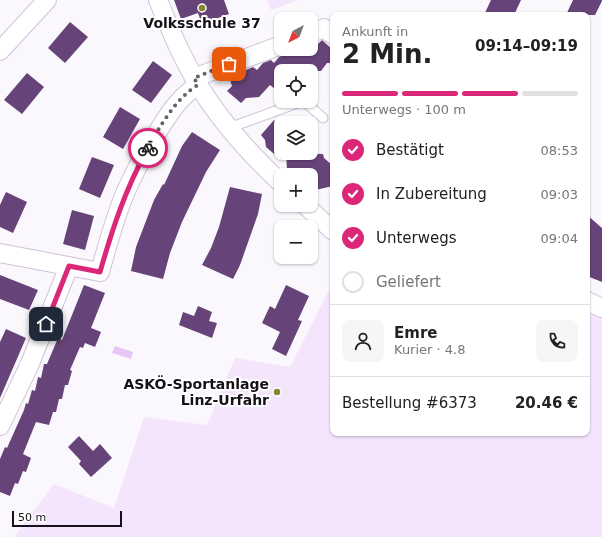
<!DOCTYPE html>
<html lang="de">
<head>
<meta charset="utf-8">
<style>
  :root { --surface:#fff; --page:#f6f6f6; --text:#222; --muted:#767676; --line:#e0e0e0; --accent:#db2777 }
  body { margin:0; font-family:"DejaVu Sans",sans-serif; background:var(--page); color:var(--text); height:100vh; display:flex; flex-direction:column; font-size:15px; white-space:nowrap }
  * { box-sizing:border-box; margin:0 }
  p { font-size:13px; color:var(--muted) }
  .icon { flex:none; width:22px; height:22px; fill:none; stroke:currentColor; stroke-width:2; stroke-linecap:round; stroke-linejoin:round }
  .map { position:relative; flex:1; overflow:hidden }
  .panel { position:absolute; left:330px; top:12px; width:260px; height:424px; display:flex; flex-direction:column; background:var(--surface); border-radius:8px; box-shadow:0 1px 3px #0004 }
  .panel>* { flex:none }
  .needle { width:26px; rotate:221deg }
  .tools { position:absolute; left:274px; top:12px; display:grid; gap:8px }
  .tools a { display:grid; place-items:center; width:44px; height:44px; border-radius:8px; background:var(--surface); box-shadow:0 1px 3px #0004; font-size:20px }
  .scale { position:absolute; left:12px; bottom:10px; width:110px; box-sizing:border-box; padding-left:4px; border:2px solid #161118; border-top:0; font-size:11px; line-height:14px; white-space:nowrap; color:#161118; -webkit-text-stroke:3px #fff; paint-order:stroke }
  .pin { position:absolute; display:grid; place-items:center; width:34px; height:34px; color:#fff; margin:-17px; border-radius:8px; box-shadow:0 2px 6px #0006 }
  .courier { position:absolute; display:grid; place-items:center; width:40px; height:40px; margin:-20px; border:3px solid #db2777; border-radius:50%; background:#fff; color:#222; box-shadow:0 1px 5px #0007 }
  .head em { font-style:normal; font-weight:600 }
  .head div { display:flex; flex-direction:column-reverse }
  .head { display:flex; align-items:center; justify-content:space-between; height:68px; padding:0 12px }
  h1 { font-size:26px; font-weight:600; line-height:30px }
  .bar { display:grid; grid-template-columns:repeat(4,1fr); gap:6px 4px; align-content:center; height:48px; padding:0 12px }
  .bar i { height:5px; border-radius:3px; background:var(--line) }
  .bar .current { background:var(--accent) }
  .bar p { grid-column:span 4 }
  .line { display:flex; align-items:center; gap:10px; padding:0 12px; border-top:1px solid var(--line) }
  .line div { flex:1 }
  .round { display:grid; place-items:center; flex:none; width:42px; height:42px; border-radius:8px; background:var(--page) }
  ol { padding:0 12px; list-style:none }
  li { display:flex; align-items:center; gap:12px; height:44px }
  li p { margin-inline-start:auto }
  li .icon { padding:4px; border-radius:50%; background:var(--accent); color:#fff; stroke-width:4 }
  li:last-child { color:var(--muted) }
  li i { width:22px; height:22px; border:2px solid var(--line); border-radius:50% }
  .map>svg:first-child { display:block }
  .green { fill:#f4e5fd }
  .water { fill:#e6c7f8 }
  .building { fill:#664479 }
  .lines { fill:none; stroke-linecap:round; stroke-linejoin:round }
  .lane-casing { stroke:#cfc2d7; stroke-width:11 }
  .street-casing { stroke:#cfc2d7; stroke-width:20 }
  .lane { stroke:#fff; stroke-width:9 }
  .street { stroke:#fff; stroke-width:18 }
  .done { stroke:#666268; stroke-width:4; stroke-dasharray:0 7.2 }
  .route { stroke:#db2777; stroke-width:5 }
  .poi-dot { fill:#83852f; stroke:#fff; stroke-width:1.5 }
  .labels { text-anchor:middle; stroke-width:4; stroke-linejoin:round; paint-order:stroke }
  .poi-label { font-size:14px; font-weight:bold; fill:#161118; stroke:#fff }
</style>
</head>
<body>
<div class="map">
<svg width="602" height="537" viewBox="0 0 602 537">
  <rect width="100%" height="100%" fill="#fbf8fd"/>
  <path class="green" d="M 267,0 L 298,0 L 271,10 Z
    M 333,282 L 333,433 L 587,433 L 587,309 L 602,315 L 602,537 L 14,537 L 54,484 L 114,508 L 144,417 L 207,425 L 235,358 L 290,367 Z"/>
  <path class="water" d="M 115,346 L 133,352 L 131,359 L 112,353 Z"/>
  <path class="building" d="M 174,0 L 224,0 L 229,14 L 202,24 L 198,13 L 181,19 Z
    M 491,0 L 521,0 L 514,15 L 484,15 Z
    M 573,0 L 602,0 L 602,1 L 595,15 L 566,15 Z
    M 70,22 L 88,37 L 65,63 L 48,48 Z
    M 322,40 L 333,50 L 333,63 L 327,63 L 321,71 L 281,71 L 281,94 L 270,85 L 259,97 L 246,98 L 241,103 L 227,91 L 232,86 L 230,80 L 236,80 L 246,70 L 253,67 L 257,70 L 263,63 L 271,60 L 274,63 L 279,57 L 287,53 L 291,56 L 297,49 L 313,49 L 313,44 L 318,44 Z
    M 153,61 L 172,75 L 151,103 L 132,90 Z
    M 27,73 L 44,87 L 22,114 L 4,100 Z
    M 120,107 L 140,119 L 123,149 L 103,137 Z
    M 274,120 L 281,126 L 281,160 L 266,147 L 265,140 L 261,135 Z
    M 192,132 L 220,150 L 206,172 L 182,222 L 170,253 L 163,279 L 131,271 L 136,247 L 154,200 L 163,184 L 164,185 L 182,146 Z
    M 286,153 L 323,154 L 324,158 L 333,166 L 333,186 L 311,191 L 311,175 L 297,175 L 291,170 L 287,170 Z
    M 92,157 L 114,165 L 100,198 L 79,189 Z
    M 230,187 L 262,194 L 258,214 L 240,265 L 233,279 L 202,265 L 211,248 L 219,227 Z
    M 6,192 L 27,202 L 13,233 L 0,227 L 0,205 Z
    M 72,210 L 94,216 L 85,250 L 63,244 Z
    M 587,215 L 602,228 L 602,282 L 587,276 Z
    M 0,275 L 38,290 L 29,310 L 0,299 Z
    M 84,285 L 105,293 L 91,328 L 101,332 L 95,347 L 85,343 L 83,348 L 80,347 L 70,370 L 72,371 L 68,385 L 65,385 L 62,399 L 59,399 L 56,412 L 53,412 L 49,425 L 36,422 L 23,454 L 31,458 L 26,472 L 23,471 L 18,484 L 15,483 L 10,496 L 0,492 L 0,459 L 5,447 L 7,448 L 24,410 L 26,403 L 28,404 L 32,390 L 35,391 L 38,377 L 41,378 L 44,364 L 47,364 L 58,338 L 62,340 Z
    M 286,285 L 309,296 L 298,320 L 302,321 L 286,356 L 272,349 L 280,332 L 262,323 L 270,306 L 275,309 Z
    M 198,306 L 212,312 L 209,321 L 217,323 L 212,338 L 179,325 L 183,312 L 194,316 Z
    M 6,329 L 26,338 L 0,398 L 0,342 Z
    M 79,436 L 93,451 L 100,444 L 112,458 L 91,477 L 79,464 L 81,461 L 68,447 Z"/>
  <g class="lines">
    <defs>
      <path id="lane" d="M 304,101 L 323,118
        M 229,128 L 303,101"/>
      <path id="street" d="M 158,0 C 170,29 182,58 199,86 C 221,122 250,154 281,183
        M 311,33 L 324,28 L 333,35
        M 0,51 L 47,0
        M 194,78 L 281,45
        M 305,205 L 333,231
        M 0,253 L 100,272 C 107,247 114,220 124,196 C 134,172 146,150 160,128 C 170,112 181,95 199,85
        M 587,301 L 602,308
        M 0,426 L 29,366 L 69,266"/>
    </defs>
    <use href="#lane" class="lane-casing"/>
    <use href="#street" class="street-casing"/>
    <use href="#lane" class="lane"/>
    <use href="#street" class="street"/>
  </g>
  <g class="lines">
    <path class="done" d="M 148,148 C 159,127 177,97 198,85 L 194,78 L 229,64"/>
    <path class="route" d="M 46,324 L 69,266 L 100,272 C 113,227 125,190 148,148"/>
  </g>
  <g class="poi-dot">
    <circle cx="202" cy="8" r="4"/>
    <circle cx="277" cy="392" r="4"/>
  </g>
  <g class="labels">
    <g class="poi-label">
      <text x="202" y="28">Volksschule 37</text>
      <text x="269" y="389" text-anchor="end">ASKÖ-Sportanlage<tspan x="269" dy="16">Linz-Urfahr</tspan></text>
    </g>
  </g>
</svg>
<div class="tools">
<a><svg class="needle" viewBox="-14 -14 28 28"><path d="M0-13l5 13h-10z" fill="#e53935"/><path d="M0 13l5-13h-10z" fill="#767676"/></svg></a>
<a><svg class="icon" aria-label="locate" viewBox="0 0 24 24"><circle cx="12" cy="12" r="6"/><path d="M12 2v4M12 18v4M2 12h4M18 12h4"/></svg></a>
<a><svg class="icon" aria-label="layers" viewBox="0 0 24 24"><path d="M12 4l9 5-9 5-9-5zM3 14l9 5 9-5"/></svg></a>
<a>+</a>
<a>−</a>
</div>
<div class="scale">50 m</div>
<div class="pin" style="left:229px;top:64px;background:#ea580c"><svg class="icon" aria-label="bag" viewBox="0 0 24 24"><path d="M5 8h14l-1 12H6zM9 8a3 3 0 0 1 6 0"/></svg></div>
<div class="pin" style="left:46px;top:324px;background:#1f2937"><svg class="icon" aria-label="home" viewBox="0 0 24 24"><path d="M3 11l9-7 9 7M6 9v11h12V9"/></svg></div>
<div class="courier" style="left:148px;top:148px"><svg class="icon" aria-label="bike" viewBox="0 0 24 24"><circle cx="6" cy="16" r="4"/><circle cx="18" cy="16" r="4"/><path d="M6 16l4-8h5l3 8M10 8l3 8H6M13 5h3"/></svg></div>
<section class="panel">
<div class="head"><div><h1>2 Min.</h1><p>Ankunft in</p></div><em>09:14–09:19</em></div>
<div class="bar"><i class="current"></i><i class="current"></i><i class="current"></i><i></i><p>Unterwegs · 100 m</p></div>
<ol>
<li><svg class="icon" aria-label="check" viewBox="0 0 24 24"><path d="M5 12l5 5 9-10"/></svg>Bestätigt<p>08:53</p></li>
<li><svg class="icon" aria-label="check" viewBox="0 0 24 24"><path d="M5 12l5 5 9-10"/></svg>In Zubereitung<p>09:03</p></li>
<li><svg class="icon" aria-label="check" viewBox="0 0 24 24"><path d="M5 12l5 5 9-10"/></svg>Unterwegs<p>09:04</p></li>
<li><i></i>Geliefert</li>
</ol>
<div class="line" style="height:72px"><a class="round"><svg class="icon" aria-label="person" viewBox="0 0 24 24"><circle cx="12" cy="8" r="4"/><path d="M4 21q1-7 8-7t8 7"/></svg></a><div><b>Emre</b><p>Kurier · 4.8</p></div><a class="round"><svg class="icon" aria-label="phone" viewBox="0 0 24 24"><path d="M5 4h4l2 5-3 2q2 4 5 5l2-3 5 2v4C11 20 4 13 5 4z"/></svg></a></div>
<div class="line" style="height:52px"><div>Bestellung #6373</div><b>20.46 €</b></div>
</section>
</div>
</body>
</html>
